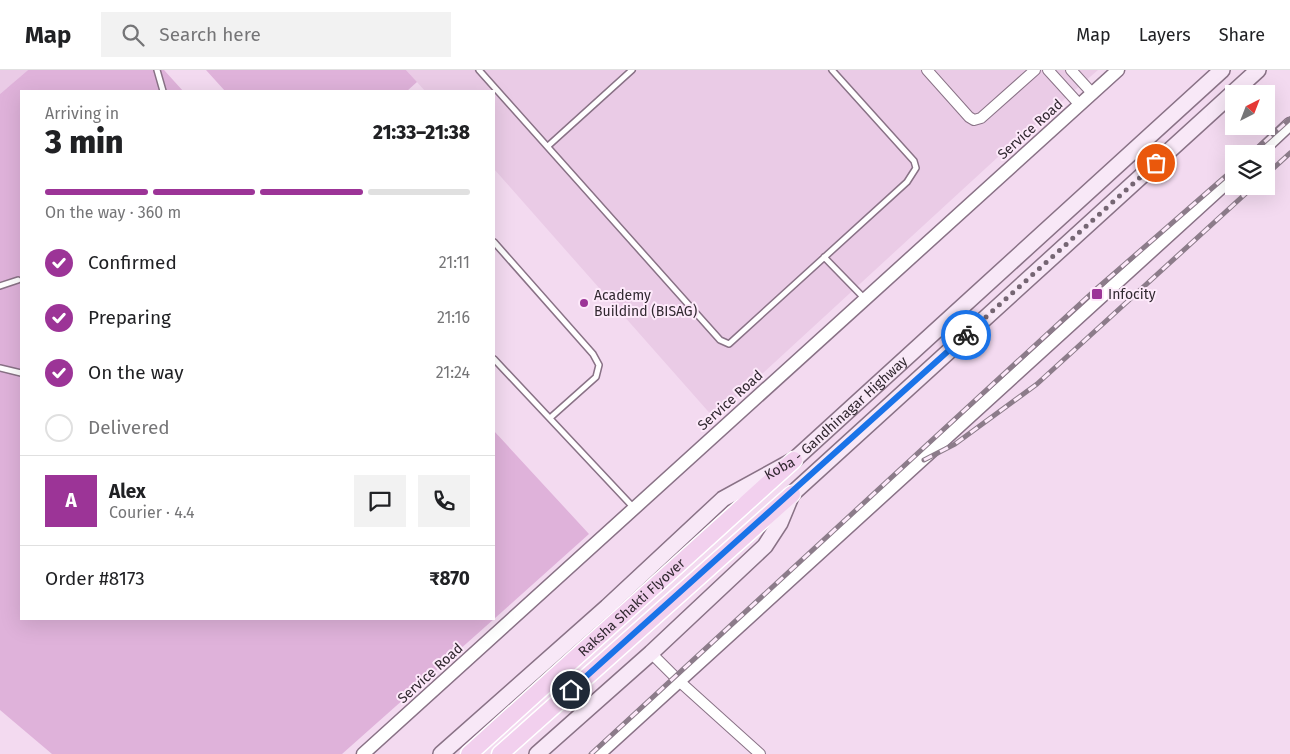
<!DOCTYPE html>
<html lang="en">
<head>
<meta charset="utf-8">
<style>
  :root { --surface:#fff; --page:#f2f2f2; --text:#202124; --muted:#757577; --line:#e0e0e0; --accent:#9c3497 }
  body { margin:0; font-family:"Fira Sans",sans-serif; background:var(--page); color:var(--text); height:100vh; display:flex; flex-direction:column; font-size:19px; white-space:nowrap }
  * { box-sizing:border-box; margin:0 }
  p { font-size:16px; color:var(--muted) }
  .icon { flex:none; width:28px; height:28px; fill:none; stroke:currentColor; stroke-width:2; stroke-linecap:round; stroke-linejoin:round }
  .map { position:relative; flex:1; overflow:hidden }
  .sheet { position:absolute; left:20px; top:20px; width:475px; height:530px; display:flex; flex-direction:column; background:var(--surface); border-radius:0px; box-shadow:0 5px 20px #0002 }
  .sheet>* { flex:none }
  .needle { width:32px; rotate:42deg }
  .buttons { position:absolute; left:1225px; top:15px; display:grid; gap:10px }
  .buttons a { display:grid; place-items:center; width:50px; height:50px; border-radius:0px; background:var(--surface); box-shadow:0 5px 20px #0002; font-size:25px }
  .pin { position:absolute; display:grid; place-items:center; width:42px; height:42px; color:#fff; margin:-21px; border:2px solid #fff; border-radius:50%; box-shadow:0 1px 5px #0007 }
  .courier { position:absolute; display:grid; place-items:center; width:50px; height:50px; margin:-25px; border:4px solid #1a73e8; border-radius:50%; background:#fff; color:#222; box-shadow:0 1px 6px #0007 }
  .head em { font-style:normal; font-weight:800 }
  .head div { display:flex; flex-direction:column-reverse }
  .head { display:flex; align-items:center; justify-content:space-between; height:85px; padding:0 25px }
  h1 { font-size:32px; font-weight:800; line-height:38px }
  .bar { display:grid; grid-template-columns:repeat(4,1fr); gap:8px 5px; align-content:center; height:60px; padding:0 25px }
  .bar i { height:6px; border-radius:4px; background:var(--line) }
  .bar .active { background:var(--accent) }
  .bar p { grid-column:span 4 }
  .line { display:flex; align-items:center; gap:12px; padding:0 25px; border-top:1px solid var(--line) }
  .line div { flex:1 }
  .round { display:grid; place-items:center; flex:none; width:52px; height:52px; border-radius:0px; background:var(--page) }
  ol { padding:0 25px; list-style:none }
  li { display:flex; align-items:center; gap:15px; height:55px }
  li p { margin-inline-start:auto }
  li .icon { padding:5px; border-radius:50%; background:var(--accent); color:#fff; stroke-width:4 }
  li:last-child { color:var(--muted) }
  li i { width:28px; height:28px; border:2px solid var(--line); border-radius:50% }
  header { display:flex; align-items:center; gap:30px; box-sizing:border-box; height:70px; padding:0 25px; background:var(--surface); border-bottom:1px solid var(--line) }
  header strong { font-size:24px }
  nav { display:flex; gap:28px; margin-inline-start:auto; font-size:18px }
  .search { width:350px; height:45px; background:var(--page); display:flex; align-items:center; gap:12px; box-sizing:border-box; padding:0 18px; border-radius:0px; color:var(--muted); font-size:19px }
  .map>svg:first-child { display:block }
  .built { fill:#eacbe6 }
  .green { fill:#dfb2da }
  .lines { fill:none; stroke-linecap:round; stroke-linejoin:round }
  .service-casing { stroke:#897286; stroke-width:8 }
  .minor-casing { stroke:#897286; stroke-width:12 }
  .tertiary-casing { stroke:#897286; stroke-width:15 }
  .secondary-casing { stroke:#897286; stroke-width:18 }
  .primary-casing { stroke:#fff; stroke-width:19 }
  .service { stroke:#fff; stroke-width:5 }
  .minor { stroke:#fff; stroke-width:10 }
  .tertiary { stroke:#fff; stroke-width:12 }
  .secondary { stroke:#f8e8f7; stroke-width:15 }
  .primary { stroke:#f2d0ee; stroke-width:16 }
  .rail-casing { stroke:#8c7c8a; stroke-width:5 }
  .rail { stroke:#fde9fa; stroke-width:3; stroke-dasharray:9; stroke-linecap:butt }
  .done { stroke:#756673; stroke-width:5; stroke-dasharray:0 9 }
  .route { stroke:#1a73e8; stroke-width:6 }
  .poi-dot { fill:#9c3497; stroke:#fde9fa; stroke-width:2 }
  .labels { text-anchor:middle; stroke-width:4; stroke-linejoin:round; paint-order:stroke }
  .street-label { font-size:14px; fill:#312830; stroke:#fde9fa }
  .poi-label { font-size:14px; fill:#312830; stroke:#fde9fa; text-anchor:start }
</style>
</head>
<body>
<header>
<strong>Map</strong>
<div class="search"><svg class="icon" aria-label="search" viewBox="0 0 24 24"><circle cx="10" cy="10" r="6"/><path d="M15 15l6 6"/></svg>Search here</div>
<nav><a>Map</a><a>Layers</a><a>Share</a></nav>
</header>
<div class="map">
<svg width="1290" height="684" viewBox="0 0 1290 684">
  <rect width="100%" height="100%" fill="#f3daf0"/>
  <path class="built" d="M 0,0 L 28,0 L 0,24 Z
    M 406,0 L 1098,0 L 998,87 L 714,348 L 494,99 L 494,21 L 425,21 Z"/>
  <path class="green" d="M 28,0 L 164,0 L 183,21 L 21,21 L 21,549 L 494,549 L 342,684 L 52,684 L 0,640 L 0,24 Z
    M 206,0 L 406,0 L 417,12 L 407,21 L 225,21 Z
    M 494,361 L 589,464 L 494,549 Z"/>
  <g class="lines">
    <defs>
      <path id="service" d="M 157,0 L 163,21
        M 479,0 L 720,270 L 729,274 L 907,112 L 916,98 L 914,91 L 832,0
        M 548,76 L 632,0
        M 494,172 L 593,284 L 599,295 L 596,307 L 550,348
        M 824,187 L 864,228
        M 0,216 L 18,210
        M 494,289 L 633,437
        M 0,298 L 21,303"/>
      <path id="minor" d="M 927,0 L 969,47 L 974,50 L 981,48 L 1035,0
        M 1048,0 L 1079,34
        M 1071,0 L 1092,23
        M 651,583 L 679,611 L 760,684"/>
      <path id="tertiary" d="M 1258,84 L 1290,54
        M 363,684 L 1118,0
        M 599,684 L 1234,106"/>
      <g id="secondary">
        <path id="s1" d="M 441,684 L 607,537 L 723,429 L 794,390 L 1222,0"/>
        <path d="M 537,684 L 651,583 L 765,476 L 780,453 L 792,424 L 1258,0"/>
      </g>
      <g id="primary">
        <path id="s2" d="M 469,684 L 794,390"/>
        <path d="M 500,684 L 792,424"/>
      </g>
    </defs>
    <use href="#service" class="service-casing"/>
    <use href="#minor" class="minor-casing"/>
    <use href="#tertiary" class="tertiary-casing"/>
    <use href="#secondary" class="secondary-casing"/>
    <use href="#primary" class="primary-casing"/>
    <use href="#service" class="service"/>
    <use href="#minor" class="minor"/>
    <use href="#tertiary" class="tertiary"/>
    <use href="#secondary" class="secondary"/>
    <use href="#primary" class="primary"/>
    <defs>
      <path id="rail" d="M 1251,84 L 1290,49
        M 1266,105 L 1290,83
        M 924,390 L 955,374 L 1037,314 L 1254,116
        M 591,684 L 1094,221 L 1234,99"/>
    </defs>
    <use href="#rail" class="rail-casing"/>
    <use href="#rail" class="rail"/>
  </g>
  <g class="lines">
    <path class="done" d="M 966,265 L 1156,93"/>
    <path class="route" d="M 571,620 L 966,265"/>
  </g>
  <g class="poi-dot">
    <rect x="1091" y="218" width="12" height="12" rx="2.5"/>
    <circle cx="584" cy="233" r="5"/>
  </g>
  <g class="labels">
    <g class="street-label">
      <text transform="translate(1030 59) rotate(-42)" y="5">Service Road</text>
      <text transform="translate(730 330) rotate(-42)" y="5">Service Road</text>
      <text dy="5" stroke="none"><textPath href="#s1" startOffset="520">Koba - Gandhinagar Highway</textPath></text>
      <text dy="5" stroke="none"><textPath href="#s2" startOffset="219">Raksha Shakti Flyover</textPath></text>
      <text transform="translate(430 603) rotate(-42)" y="5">Service Road</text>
    </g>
    <g class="poi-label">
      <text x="1108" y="229">Infocity</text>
      <text x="594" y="230">Academy<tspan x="594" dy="16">Buildind (BISAG)</tspan></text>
    </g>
  </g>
</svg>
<div class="buttons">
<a><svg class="needle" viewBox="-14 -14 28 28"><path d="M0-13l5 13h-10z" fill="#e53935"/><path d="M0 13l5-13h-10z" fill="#757577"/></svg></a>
<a><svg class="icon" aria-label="layers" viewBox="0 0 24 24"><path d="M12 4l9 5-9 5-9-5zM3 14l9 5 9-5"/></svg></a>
</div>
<div class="pin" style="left:1156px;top:93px;background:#ea580c"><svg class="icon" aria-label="bag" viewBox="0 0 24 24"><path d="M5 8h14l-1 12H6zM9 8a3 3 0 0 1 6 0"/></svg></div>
<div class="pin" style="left:571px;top:620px;background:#1f2937"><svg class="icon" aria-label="home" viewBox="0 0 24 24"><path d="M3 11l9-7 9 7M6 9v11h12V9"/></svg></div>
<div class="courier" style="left:966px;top:265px"><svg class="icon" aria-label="bike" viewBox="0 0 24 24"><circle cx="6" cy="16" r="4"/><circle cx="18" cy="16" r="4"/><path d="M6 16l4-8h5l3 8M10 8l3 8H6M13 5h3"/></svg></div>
<section class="sheet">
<div class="head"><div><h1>3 min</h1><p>Arriving in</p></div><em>21:33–21:38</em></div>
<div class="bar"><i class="active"></i><i class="active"></i><i class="active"></i><i></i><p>On the way · 360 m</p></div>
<ol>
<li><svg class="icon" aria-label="check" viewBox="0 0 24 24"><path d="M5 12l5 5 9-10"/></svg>Confirmed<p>21:11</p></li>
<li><svg class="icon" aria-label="check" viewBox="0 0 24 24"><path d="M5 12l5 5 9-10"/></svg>Preparing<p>21:16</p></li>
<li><svg class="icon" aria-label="check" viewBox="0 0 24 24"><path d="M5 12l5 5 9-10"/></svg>On the way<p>21:24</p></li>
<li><i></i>Delivered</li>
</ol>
<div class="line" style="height:90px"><b class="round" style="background:var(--accent);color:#fff">A</b><div><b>Alex</b><p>Courier · 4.4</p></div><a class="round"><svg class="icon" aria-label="chat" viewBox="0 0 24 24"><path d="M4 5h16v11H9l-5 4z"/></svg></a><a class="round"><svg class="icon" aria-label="phone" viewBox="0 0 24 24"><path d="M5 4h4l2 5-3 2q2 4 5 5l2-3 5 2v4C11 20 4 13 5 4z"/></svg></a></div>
<div class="line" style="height:65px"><div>Order #8173</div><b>₹870</b></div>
</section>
</div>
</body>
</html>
